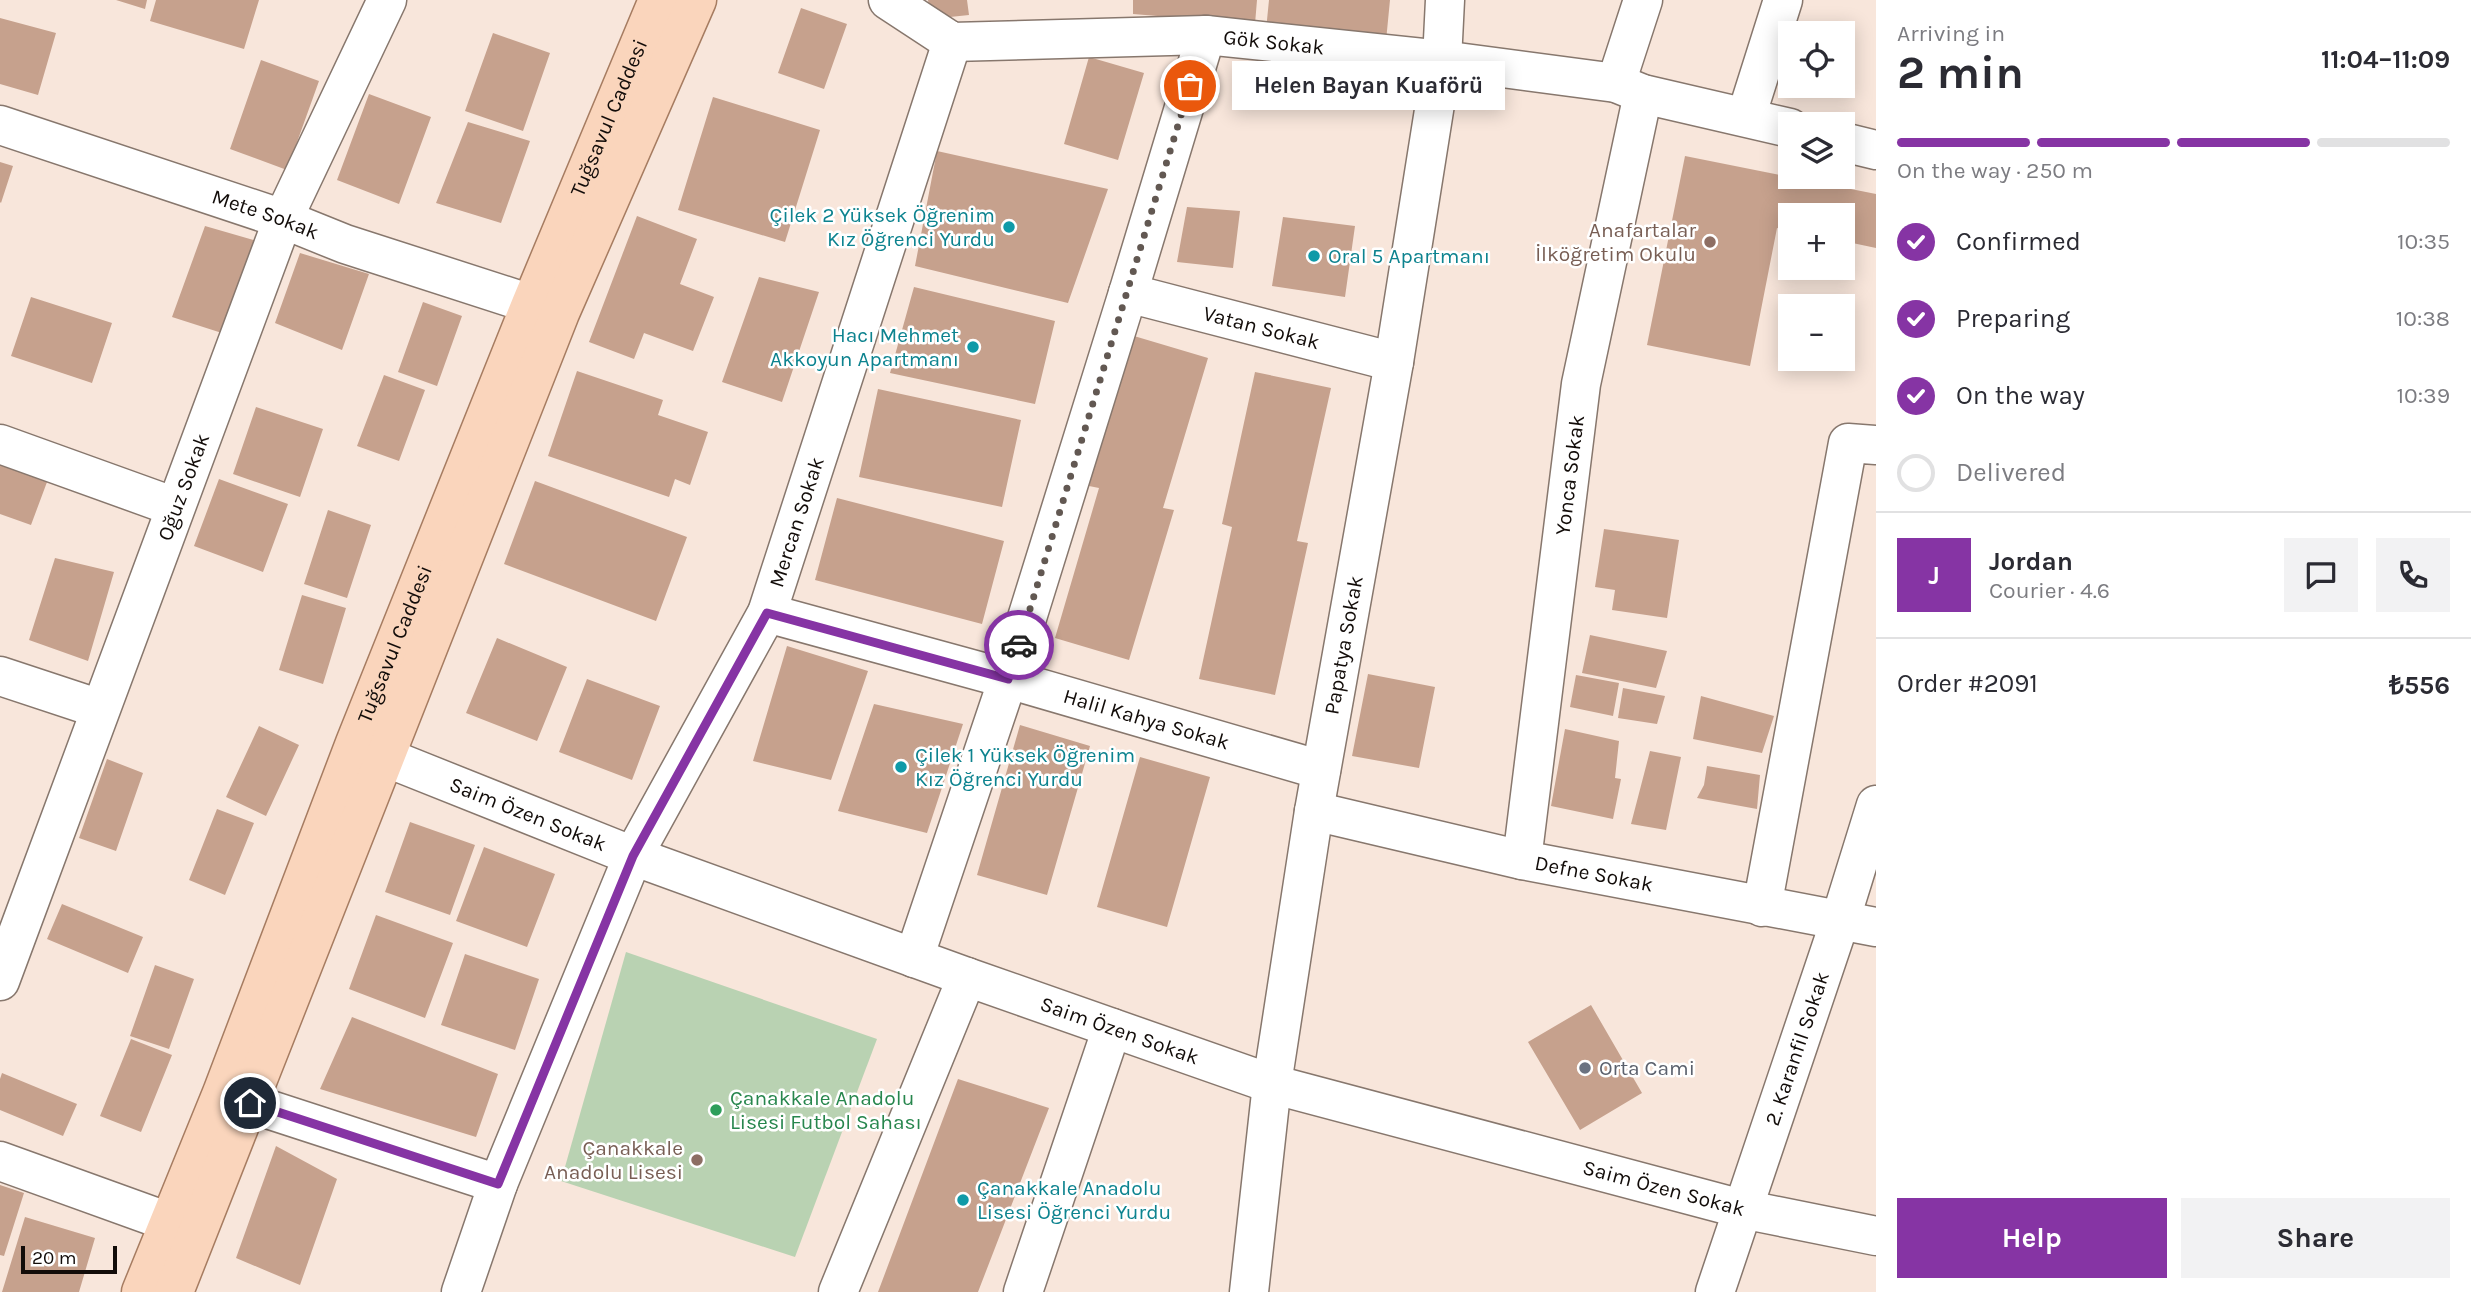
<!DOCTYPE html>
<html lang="en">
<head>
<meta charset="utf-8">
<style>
  :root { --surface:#fff; --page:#f2f2f3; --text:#2b2b33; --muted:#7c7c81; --line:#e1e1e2; --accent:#8634a4 }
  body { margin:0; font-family:Karla,sans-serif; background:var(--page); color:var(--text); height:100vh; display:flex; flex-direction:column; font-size:26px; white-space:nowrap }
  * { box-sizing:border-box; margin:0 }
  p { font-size:23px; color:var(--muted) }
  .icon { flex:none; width:38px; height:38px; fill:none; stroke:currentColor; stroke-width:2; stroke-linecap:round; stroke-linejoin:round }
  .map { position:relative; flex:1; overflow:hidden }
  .sheet { display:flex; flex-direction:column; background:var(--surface); width:595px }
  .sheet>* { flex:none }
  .tools { position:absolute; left:1778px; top:21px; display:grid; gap:14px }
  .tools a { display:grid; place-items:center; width:77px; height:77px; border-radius:0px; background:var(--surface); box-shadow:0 4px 18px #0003; font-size:35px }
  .scale { position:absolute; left:21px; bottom:18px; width:96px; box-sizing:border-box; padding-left:7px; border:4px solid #120c09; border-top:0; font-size:19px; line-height:24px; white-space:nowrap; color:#120c09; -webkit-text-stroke:5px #fff; paint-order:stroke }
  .pin { position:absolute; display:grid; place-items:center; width:60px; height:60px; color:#fff; margin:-30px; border:4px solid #fff; border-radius:50%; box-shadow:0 2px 7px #0007 }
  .courier { position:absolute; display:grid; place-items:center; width:70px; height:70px; margin:-35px; border:5px solid #8634a4; border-radius:50%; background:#fff; color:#222; box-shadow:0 2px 9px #0007 }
  .bubble { position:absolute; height:49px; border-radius:0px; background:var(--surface); box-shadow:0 4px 18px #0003; font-size:23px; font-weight:700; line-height:49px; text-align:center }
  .headline em { font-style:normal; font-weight:700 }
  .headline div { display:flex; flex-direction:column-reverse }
  .headline { display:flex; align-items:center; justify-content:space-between; height:119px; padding:0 21px }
  h1 { font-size:46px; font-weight:700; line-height:52px }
  .bar { display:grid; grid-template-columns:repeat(4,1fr); gap:10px 7px; align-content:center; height:84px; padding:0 21px }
  .bar i { height:9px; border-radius:5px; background:var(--line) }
  .bar .current { background:var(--accent) }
  .bar p { grid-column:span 4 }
  .line { display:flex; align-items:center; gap:18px; padding:0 21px; border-top:2px solid var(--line) }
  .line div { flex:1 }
  .round { display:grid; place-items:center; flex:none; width:74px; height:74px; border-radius:0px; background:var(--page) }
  ol { padding:0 21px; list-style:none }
  li { display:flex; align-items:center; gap:21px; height:77px }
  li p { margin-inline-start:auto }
  li .icon { padding:7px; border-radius:50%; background:var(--accent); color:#fff; stroke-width:4 }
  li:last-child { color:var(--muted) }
  li i { width:38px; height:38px; border:4px solid var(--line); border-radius:50% }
  .cta { display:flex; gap:14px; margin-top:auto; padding:14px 21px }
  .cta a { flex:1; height:80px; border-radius:0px; background:var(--accent); color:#fff; font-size:28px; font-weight:700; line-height:80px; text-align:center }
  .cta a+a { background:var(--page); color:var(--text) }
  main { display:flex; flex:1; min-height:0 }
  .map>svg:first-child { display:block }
  .green { fill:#b9d2b2 }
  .building { fill:#c6a18d }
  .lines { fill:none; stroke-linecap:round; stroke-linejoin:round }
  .minor-casing { stroke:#87776d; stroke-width:41 }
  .major-casing { stroke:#a67c61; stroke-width:41 }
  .minor { stroke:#fff; stroke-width:38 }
  .major { stroke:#fad5bc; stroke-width:38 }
  .done { stroke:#625852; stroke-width:7; stroke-dasharray:0 12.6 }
  .route { stroke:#8634a4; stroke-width:9 }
  .culture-dot { fill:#0f9aa8; stroke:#fff; stroke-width:2.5 }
  .education-dot { fill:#8d6e63; stroke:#fff; stroke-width:2.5 }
  .worship-dot { fill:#6b7280; stroke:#fff; stroke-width:2.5 }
  .leisure-dot { fill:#2e9e5b; stroke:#fff; stroke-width:2.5 }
  .labels { text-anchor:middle; stroke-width:5; stroke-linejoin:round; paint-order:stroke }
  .street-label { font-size:21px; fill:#120c09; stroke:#fff }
  .culture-label { font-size:21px; fill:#0d838f; stroke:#fff; text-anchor:start }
  .education-label { font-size:21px; fill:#785e54; stroke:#fff; text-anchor:end }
  .worship-label { font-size:21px; fill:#5b616d; stroke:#fff; text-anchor:start }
  .leisure-label { font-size:21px; fill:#27864d; stroke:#fff; text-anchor:start }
</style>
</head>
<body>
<main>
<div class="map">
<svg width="1876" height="1292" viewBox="0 0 1876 1292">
  <rect width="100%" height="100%" fill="#f8e6db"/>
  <path class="green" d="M 626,952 L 877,1039 L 795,1257 L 561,1181 Z"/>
  <path class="building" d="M 116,0 L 147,0 L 145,9 Z
    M 156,0 L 259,0 L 244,49 L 150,21 Z
    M 928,0 L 967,0 L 969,15 L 931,19 Z
    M 1133,0 L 1257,0 L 1255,24 L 1133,14 Z
    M 1269,0 L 1390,0 L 1386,41 L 1266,30 Z
    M 801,8 L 847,24 L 824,89 L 778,73 Z
    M 0,18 L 56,33 L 38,95 L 0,84 Z
    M 493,33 L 550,53 L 523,131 L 465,111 Z
    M 1089,57 L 1144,73 L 1118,160 L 1064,144 Z
    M 261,60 L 319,81 L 287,170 L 230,149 Z
    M 369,94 L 431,117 L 399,204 L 337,180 Z
    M 713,97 L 820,130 L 785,242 L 678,210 Z
    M 468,122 L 530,141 L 501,223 L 436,203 Z
    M 937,151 L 1108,189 L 1068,303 L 915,266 Z
    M 1685,156 L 1876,194 L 1876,248 L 1843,241 L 1843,215 L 1790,215 L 1790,231 L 1777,228 L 1750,366 L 1647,345 Z
    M 0,162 L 13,166 L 1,203 L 0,202 Z
    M 1187,207 L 1240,211 L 1233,268 L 1177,262 Z
    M 637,216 L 697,239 L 680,284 L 714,297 L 693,351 L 644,333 L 634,359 L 589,342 Z
    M 1283,217 L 1355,226 L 1345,297 L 1272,286 Z
    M 205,226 L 260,242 L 225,334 L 172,317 Z
    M 300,253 L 369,274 L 342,350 L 275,323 Z
    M 759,277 L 819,292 L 782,402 L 722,382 Z
    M 914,287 L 1055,321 L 1035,404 L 890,373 Z
    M 31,297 L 112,323 L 92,383 L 11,356 Z
    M 423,302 L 462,316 L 437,386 L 398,372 Z
    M 1134,336 L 1208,358 L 1163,508 L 1174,510 L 1129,660 L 1055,638 L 1099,488 L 1089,486 Z
    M 577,371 L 663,400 L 658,415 L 708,432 L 690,485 L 675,479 L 669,497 L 548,456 Z
    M 1255,372 L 1331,388 L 1297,541 L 1308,543 L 1275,695 L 1199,679 L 1232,527 L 1222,524 Z
    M 384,375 L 425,390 L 399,461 L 357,446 Z
    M 878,389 L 1021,420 L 1002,507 L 859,477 Z
    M 256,407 L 323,429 L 300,497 L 233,474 Z
    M 0,456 L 50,474 L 31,525 L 0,514 Z
    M 219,479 L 288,504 L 263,572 L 194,546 Z
    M 535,481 L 687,537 L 656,621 L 504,564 Z
    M 837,498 L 1004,541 L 982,624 L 815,580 Z
    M 328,510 L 371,525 L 347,598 L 304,584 Z
    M 1604,529 L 1679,540 L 1667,618 L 1612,610 L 1615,590 L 1595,587 Z
    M 55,558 L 114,572 L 88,661 L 29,640 Z
    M 302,595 L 346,608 L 323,684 L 279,670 Z
    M 1590,635 L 1667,651 L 1656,688 L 1582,673 Z
    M 497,638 L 567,667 L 537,741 L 466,713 Z
    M 787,646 L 868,671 L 831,780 L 753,761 Z
    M 1368,674 L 1435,687 L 1419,768 L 1352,756 Z
    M 1576,675 L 1619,683 L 1613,716 L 1570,707 Z
    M 587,679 L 660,706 L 632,780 L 559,752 Z
    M 1623,688 L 1665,696 L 1657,724 L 1618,718 Z
    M 1701,696 L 1774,716 L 1762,753 L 1693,739 Z
    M 874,704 L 963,724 L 927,833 L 838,811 Z
    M 1020,725 L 1090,746 L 1047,895 L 977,875 Z
    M 259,726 L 299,745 L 266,816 L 226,797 Z
    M 1565,729 L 1619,741 L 1615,778 L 1621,779 L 1613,819 L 1551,806 Z
    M 1650,751 L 1681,757 L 1666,830 L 1631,824 Z
    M 1140,757 L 1210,777 L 1167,927 L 1097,907 Z
    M 107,759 L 143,773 L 116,851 L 79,838 Z
    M 1707,766 L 1760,775 L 1757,809 L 1697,798 L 1704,785 Z
    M 217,809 L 254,823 L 225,895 L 189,880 Z
    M 410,822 L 475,845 L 450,915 L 385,892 Z
    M 484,847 L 555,874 L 527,947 L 456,921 Z
    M 62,904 L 143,937 L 128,973 L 47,939 Z
    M 376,915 L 453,943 L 425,1018 L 349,989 Z
    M 465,954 L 539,979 L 515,1050 L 441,1025 Z
    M 155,965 L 194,979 L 169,1049 L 130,1036 Z
    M 1591,1005 L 1642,1093 L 1580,1130 L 1528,1042 Z
    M 352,1017 L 498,1074 L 476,1137 L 320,1089 Z
    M 131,1039 L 172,1055 L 141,1132 L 100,1116 Z
    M 2,1073 L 77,1104 L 63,1136 L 0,1110 L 0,1079 Z
    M 958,1079 L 1049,1108 L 978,1292 L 878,1292 Z
    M 276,1146 L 337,1179 L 300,1285 L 236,1258 Z
    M 0,1185 L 24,1193 L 4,1256 L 0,1255 Z
    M 25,1217 L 95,1238 L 79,1292 L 2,1292 Z"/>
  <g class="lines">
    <defs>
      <g id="minor">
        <path id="s1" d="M 888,0 L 952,42 L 1206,35 L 1442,60 L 1616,83 L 1643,94 L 1790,128"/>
        <path d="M 1616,83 L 1643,0"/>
        <path d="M 1746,117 L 1783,0"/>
        <path id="s2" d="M 0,125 L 283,219 L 345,244 L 531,304"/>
        <path d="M 1843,142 L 1876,150"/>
        <path id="s3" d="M 1128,293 L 1394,362"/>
        <path d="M 0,444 L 175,507"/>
        <path id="s4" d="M 767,613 L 1008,679 L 1321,770"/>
        <path d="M 0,676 L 100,709"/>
        <path id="s5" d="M 385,757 L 633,856 L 967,977 L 1272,1084 L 1742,1209 L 1876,1236"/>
        <path id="s6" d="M 1314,811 L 1522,860 L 1876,927"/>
        <path id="s7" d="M 1522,860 L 1581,384 L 1643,94"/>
        <path d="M 1762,907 L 1848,443 L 1876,445"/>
        <path d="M 914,958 L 1008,679 L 1128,293 L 1206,35"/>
        <path id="s8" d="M 0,981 L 283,219 L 387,0"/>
        <path d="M 249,1103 L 498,1184"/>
        <path d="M 0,1161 L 169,1222"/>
        <path id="s9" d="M 461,1292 L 498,1184 L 633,856 L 767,613 L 952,42"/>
        <path d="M 838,1292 L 967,977"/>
        <path d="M 1023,1292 L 1112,1028"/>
        <path id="s10" d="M 1249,1292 L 1272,1084 L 1314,811 L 1394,362 L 1442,60 L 1445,0"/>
        <path id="s11" d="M 1715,1292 L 1840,921 L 1876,805"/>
      </g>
      <g id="major">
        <path id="s12" d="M 141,1292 L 222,1093 L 355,743 L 531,304 L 658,0"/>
        <path d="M 174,1292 L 560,313 L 697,0"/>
      </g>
    </defs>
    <use href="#minor" class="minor-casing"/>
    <use href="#major" class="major-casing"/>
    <use href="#minor" class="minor"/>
    <use href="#major" class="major"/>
  </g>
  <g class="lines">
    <path class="done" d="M 1019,645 L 1190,86"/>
    <path class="route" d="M 250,1103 L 498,1184 L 633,856 L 767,613 L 1008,679 L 1019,645"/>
  </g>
  <g class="culture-dot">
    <circle cx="1009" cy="227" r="7"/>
    <circle cx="1314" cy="256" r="7"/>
    <circle cx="973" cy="347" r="7"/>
    <circle cx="901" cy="767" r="7"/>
    <circle cx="963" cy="1200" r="7"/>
  </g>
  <g class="education-dot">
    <circle cx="1710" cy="242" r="7"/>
    <circle cx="697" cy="1160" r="7"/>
  </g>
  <circle class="worship-dot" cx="1585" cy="1068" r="7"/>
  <circle class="leisure-dot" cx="716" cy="1110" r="7"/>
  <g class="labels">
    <g class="street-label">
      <text dy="7" stroke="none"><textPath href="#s1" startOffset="399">Gök Sokak</textPath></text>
      <text dy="7" stroke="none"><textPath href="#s12" startOffset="1264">Tuğsavul Caddesi</textPath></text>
      <text dy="7" stroke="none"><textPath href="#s2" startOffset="280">Mete Sokak</textPath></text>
      <text dy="7" stroke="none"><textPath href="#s3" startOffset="138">Vatan Sokak</textPath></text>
      <text dy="7" stroke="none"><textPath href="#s7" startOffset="388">Yonca Sokak</textPath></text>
      <text dy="7" stroke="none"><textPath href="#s8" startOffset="527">Oğuz Sokak</textPath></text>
      <text dy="7" stroke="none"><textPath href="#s9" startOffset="842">Mercan Sokak</textPath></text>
      <text dy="7" stroke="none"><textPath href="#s12" startOffset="696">Tuğsavul Caddesi</textPath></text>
      <text dy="7" stroke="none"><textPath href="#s10" startOffset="654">Papatya Sokak</textPath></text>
      <text dy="7" stroke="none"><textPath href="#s4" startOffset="394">Halil Kahya Sokak</textPath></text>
      <text dy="7" stroke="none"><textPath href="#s5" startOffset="154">Saim Özen Sokak</textPath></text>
      <text dy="7" stroke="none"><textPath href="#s6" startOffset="287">Defne Sokak</textPath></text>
      <text dy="7" stroke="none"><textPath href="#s5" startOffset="784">Saim Özen Sokak</textPath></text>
      <text dy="7" stroke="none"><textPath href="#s11" startOffset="257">2. Karanfil Sokak</textPath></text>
      <text dy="7" stroke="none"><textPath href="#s5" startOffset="1351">Saim Özen Sokak</textPath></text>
    </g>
    <g class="culture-label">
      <text x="995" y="222" text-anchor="end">Çilek 2 Yüksek Öğrenim<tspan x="995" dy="24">Kız Öğrenci Yurdu</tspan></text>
      <text x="1328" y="263">Oral 5 Apartmanı</text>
      <text x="959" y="342" text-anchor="end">Hacı Mehmet<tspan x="959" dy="24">Akkoyun Apartmanı</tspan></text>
      <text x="915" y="762">Çilek 1 Yüksek Öğrenim<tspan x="915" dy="24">Kız Öğrenci Yurdu</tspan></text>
      <text x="977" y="1195">Çanakkale Anadolu<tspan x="977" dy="24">Lisesi Öğrenci Yurdu</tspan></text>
    </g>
    <g class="education-label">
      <text x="1696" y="237">Anafartalar<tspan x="1696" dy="24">İlköğretim Okulu</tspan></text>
      <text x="683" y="1155">Çanakkale<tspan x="683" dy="24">Anadolu Lisesi</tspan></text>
    </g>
    <g class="worship-label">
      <text x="1599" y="1075">Orta Cami</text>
    </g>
    <g class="leisure-label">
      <text x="730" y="1105">Çanakkale Anadolu<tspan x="730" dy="24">Lisesi Futbol Sahası</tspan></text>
    </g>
  </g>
</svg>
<div class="tools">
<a><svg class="icon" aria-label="locate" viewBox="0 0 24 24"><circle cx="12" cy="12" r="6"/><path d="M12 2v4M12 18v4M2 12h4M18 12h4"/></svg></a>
<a><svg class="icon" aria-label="layers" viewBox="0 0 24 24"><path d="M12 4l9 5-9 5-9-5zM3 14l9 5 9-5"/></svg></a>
<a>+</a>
<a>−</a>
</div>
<div class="scale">20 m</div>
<div class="pin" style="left:1190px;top:86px;background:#ea580c"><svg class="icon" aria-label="bag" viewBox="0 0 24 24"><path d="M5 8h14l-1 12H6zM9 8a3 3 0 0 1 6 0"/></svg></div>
<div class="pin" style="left:250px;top:1103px;background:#1f2937"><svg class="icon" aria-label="home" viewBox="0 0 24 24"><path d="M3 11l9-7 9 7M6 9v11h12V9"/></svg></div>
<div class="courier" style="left:1019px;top:645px"><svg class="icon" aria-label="car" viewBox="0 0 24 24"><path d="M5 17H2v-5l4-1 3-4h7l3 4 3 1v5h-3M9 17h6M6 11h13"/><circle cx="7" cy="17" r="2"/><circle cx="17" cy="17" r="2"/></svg></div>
<div class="bubble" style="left:1232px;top:61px;width:273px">Helen Bayan Kuaförü</div>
</div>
<section class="sheet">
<div class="headline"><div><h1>2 min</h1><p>Arriving in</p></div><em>11:04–11:09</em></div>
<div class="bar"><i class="current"></i><i class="current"></i><i class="current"></i><i></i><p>On the way · 250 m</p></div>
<ol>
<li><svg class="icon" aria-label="check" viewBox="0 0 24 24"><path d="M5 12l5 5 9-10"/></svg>Confirmed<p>10:35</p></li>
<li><svg class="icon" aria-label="check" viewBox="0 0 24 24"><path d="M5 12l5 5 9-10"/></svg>Preparing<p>10:38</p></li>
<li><svg class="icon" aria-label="check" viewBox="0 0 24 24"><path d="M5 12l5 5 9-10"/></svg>On the way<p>10:39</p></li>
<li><i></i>Delivered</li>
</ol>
<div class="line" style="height:126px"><b class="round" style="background:var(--accent);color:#fff">J</b><div><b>Jordan</b><p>Courier · 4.6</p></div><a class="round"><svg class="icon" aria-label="chat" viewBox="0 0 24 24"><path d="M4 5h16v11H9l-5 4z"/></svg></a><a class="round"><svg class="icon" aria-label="phone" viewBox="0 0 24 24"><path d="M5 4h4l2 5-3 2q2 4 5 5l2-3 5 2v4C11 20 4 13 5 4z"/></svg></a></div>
<div class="line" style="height:91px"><div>Order #2091</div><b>₺556</b></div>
<div class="cta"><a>Help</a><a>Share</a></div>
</section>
</main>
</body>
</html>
